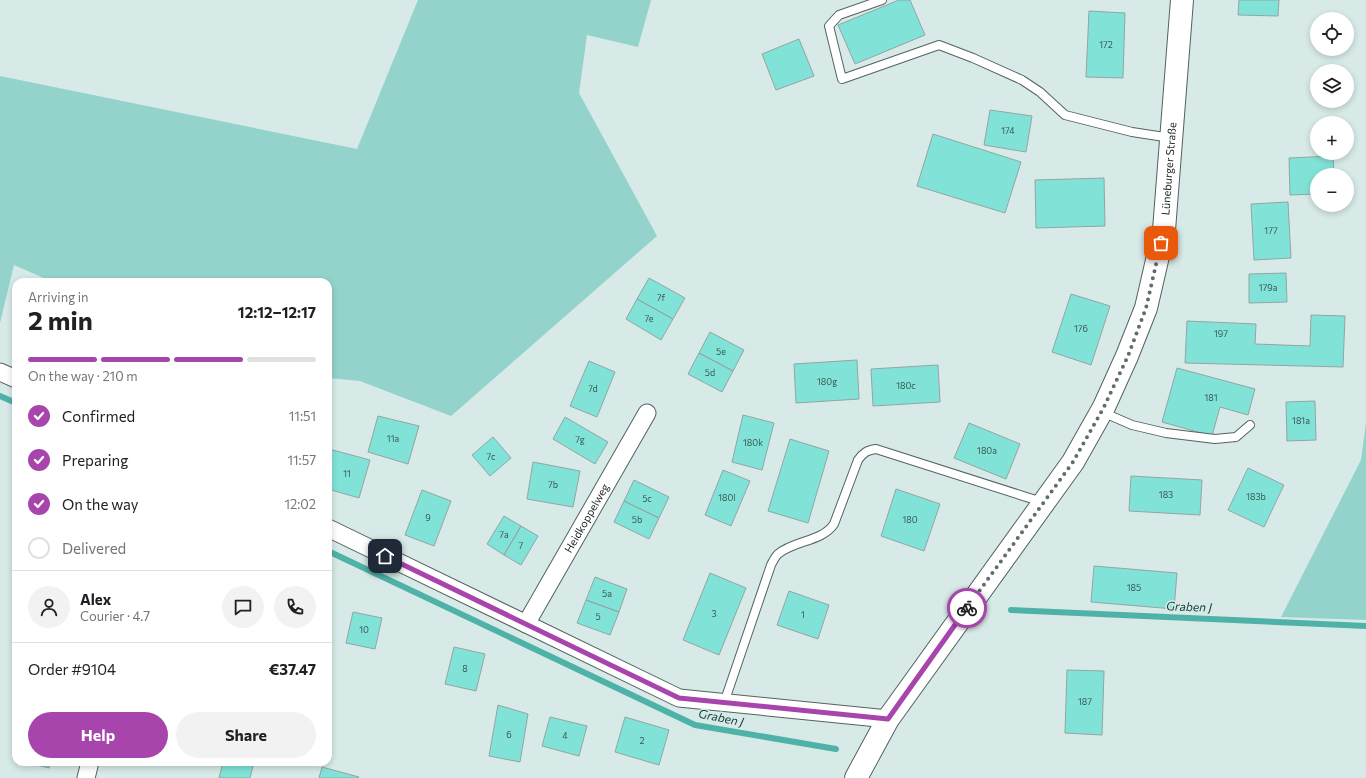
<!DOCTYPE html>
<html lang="en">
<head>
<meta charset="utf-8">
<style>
  :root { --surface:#fff; --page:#f2f2f2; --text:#202124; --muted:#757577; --line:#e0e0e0; --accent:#a745ac }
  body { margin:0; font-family:Commissioner,sans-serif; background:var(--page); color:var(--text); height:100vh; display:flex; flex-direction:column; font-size:15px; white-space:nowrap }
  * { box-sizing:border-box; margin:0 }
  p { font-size:13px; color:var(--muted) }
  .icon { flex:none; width:22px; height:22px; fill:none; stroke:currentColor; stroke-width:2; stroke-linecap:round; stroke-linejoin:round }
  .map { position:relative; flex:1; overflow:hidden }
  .drawer { position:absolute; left:12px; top:278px; width:320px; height:488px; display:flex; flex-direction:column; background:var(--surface); border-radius:12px; box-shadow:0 2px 6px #0003 }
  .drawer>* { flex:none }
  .controls { position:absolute; left:1310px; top:12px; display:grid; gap:8px }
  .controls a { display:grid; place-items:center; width:44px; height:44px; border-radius:50%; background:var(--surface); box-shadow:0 2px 6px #0003; font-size:20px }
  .pin { position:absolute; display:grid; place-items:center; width:34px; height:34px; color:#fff; margin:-17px; border-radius:8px; box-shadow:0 2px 6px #0006 }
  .courier { position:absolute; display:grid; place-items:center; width:40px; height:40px; margin:-20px; border:3px solid #a745ac; border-radius:50%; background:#fff; color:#222; box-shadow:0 1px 5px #0007 }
  .overview em { font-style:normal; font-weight:700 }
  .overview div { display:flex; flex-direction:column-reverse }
  .overview { display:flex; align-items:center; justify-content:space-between; height:68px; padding:0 16px }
  h1 { font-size:26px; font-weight:700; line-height:30px }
  .bar { display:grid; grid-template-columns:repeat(4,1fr); gap:6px 4px; align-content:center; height:48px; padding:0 16px }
  .bar i { height:5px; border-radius:3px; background:var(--line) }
  .bar .current { background:var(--accent) }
  .bar p { grid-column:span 4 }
  .line { display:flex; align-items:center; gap:10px; padding:0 16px; border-top:1px solid var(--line) }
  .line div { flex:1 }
  .round { display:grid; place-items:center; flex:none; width:42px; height:42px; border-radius:21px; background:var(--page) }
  ol { padding:0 16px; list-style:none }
  li { display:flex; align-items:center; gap:12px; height:44px }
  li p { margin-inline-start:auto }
  li .icon { padding:4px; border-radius:50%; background:var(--accent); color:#fff; stroke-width:4 }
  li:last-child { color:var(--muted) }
  li i { width:22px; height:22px; border:2px solid var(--line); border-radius:50% }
  .action { display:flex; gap:8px; margin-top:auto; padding:8px 16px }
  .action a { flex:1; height:46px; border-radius:24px; background:var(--accent); color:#fff; font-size:16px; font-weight:700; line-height:46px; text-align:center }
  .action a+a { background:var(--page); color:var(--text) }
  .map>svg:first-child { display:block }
  .green { fill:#93d3cb }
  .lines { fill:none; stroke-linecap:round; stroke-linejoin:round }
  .stream { stroke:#4fb2a8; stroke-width:6 }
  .building { fill:#81e3d8; stroke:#93a5a3 }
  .service-casing { stroke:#526361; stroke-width:10 }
  .minor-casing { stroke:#526361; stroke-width:19 }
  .secondary-casing { stroke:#526361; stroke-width:24 }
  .service { stroke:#fff; stroke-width:8 }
  .minor { stroke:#fff; stroke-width:17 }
  .secondary { stroke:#fff; stroke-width:22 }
  .done { stroke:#616d6b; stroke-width:4; stroke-dasharray:0 7.2 }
  .route { stroke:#a745ac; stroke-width:5 }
  .labels { text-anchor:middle; stroke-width:3; stroke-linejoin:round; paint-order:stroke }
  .number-label { font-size:9px; fill:#3a5854 }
  .street-label { font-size:11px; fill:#222928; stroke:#d7eae7 }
  .water-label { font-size:12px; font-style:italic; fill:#13413d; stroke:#d7eae7 }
</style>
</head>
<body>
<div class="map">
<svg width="1366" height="778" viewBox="0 0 1366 778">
  <rect width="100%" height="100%" fill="#d7eae7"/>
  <path class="green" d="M 418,0 L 651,0 L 638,47 L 587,35 L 579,93 L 657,236 L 451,416 L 360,381 L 328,378 L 328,282 L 53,282 L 14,265 L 0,323 L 0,76 L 357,149 Z
    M 1366,423 L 1366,620 L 1281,617 L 1361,460 Z"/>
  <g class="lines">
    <path class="stream" d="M 0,396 L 16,403
      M 328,551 L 695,725 L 836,749
      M 1011,610 L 1366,626"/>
  </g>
  <path class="building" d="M 899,0 L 910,0 L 925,35 L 855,64 L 838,25 Z
    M 1239,0 L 1279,0 L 1278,16 L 1238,15 Z
    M 1089,11 L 1125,13 L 1123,78 L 1086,77 Z
    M 799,39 L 814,76 L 776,90 L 762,54 Z
    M 990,110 L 1032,116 L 1026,152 L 984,145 Z
    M 933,134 L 1021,162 L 1005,213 L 917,186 Z
    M 1333,156 L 1334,175 L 1317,175 L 1317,194 L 1290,195 L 1289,158 Z
    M 1104,178 L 1105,226 L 1036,228 L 1035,180 Z
    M 1288,202 L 1291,258 L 1254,260 L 1251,204 Z
    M 1286,273 L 1287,302 L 1249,303 L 1249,274 Z
    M 649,278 L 685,298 L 673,319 L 637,299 Z
    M 1071,294 L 1110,306 L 1091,365 L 1052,352 Z
    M 637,299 L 673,319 L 661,340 L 626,319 Z
    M 1311,315 L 1345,316 L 1343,367 L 1185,363 L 1187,321 L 1256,324 L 1255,344 L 1310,346 Z
    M 710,332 L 744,350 L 733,371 L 699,353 Z
    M 699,353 L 733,371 L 722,392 L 688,374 Z
    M 857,360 L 859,399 L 796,403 L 794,364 Z
    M 589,361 L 615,372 L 597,417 L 570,406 Z
    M 938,365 L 940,402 L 873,406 L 871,369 Z
    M 1177,368 L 1255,389 L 1248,415 L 1220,407 L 1212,436 L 1162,422 Z
    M 1315,401 L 1316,440 L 1287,441 L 1286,402 Z
    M 743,415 L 774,423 L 762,470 L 732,462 Z
    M 378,416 L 419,426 L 408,464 L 368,452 Z
    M 565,417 L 608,442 L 595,464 L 553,439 Z
    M 969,423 L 1020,444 L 1006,479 L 954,458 Z
    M 493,437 L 511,458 L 490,476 L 472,455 Z
    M 790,439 L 829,451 L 808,523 L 768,511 Z
    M 329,449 L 370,460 L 359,498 L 328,489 Z
    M 533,462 L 580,471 L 573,507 L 527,499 Z
    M 1248,468 L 1284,485 L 1264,527 L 1228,510 Z
    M 723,470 L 750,481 L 731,526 L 705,515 Z
    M 1131,476 L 1202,480 L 1200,515 L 1129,511 Z
    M 634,480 L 669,497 L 659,518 L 624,501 Z
    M 896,489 L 940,504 L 924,551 L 881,536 Z
    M 422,490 L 451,501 L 434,546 L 405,535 Z
    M 624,501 L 659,518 L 649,539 L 614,522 Z
    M 504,516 L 521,526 L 504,555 L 487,544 Z
    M 521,526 L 538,536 L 521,565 L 504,555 Z
    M 1094,566 L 1177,573 L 1174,609 L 1091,602 Z
    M 710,573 L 746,588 L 719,655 L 683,640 Z
    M 595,577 L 627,589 L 619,612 L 586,600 Z
    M 789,591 L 829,605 L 818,639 L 777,625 Z
    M 586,600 L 619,612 L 610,635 L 577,623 Z
    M 353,612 L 382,618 L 375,649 L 346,643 Z
    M 454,647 L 485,654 L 476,691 L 445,684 Z
    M 1067,670 L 1104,671 L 1102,735 L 1065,733 Z
    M 498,705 L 528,714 L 520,762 L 489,756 Z
    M 550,717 L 587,726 L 579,756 L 542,746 Z
    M 625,717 L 669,730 L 659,765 L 615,752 Z
    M 25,762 L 51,762 L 49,768 Z
    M 223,762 L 254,762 L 250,778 L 219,778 Z
    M 322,767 L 359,777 L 358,778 L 319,778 Z"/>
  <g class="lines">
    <defs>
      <path id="service" d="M 882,0 L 839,15 L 829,26 L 842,79 L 939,45 L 973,58 L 1022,80 L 1040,92 L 1065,115 L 1132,132 L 1171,138
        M 1102,412 L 1132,425 L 1166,433 L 1215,439 L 1236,437 L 1250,425
        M 724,703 L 771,565 C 773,561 775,557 778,554 C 794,540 822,542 834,524 L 858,460 C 863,453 867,450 876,449 L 1042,502"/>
      <g id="minor">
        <path d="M 0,372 L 16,379"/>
        <path d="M 328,528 L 679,698 L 888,719"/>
        <path id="s1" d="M 526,624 L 647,413"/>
        <path d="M 86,778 L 90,762"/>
      </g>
      <g id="secondary">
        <path id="s2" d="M 856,778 L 888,719 L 1073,462 L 1104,407 L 1127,356 L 1146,308 L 1164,230 L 1182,0"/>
      </g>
    </defs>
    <use href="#service" class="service-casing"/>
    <use href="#minor" class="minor-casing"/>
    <use href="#secondary" class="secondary-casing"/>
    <use href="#service" class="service"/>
    <use href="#minor" class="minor"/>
    <use href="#secondary" class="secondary"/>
  </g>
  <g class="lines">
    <path class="done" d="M 967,608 L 1073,462 L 1104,407 L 1128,356 L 1146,308 L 1161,243"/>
    <path class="route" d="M 385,556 L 679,698 L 888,719 L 967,608"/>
  </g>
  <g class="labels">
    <g class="number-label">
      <text x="1106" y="48">172</text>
      <text x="1008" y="134">174</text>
      <text x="1271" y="234">177</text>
      <text x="1268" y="291">179a</text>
      <text x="661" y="301">7f</text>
      <text x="649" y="322">7e</text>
      <text x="1081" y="332">176</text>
      <text x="1221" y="337">197</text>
      <text x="721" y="355">5e</text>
      <text x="710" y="376">5d</text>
      <text x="827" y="385">180g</text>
      <text x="906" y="389">180c</text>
      <text x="593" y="392">7d</text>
      <text x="1211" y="401">181</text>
      <text x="1301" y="424">181a</text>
      <text x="393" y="442">11a</text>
      <text x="580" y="443">7g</text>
      <text x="753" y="446">180k</text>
      <text x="987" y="454">180a</text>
      <text x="491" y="460">7c</text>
      <text x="347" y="477">11</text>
      <text x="553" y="488">7b</text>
      <text x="1166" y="498">183</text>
      <text x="1256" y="500">183b</text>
      <text x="727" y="501">180l</text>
      <text x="647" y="502">5c</text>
      <text x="428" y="521">9</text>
      <text x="637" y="523">5b</text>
      <text x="910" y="523">180</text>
      <text x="504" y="538">7a</text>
      <text x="521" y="549">7</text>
      <text x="1134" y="591">185</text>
      <text x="607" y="597">5a</text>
      <text x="714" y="617">3</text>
      <text x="803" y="618">1</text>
      <text x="598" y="620">5</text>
      <text x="364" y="633">10</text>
      <text x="465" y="672">8</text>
      <text x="1085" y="705">187</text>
      <text x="509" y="738">6</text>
      <text x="565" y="739">4</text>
      <text x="642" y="744">2</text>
    </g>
    <g class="street-label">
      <text dy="4" stroke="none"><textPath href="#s2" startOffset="696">Lüneburger Straße</textPath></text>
      <text dy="4" stroke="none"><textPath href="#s1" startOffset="122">Heidkoppelweg</textPath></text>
    </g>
    <g class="water-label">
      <text transform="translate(1189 607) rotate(2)" y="4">Graben J</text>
      <text transform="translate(721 718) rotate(11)" y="4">Graben J</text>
    </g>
  </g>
</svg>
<div class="controls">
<a><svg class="icon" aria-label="locate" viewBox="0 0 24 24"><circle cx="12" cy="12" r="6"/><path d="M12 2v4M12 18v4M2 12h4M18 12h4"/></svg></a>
<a><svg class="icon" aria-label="layers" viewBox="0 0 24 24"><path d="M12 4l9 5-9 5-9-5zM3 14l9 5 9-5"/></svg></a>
<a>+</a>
<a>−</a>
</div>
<div class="pin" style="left:1161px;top:243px;background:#ea580c"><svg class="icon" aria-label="bag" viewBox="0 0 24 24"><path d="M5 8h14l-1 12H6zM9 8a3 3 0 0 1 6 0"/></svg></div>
<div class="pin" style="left:385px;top:556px;background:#1f2937"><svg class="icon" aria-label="home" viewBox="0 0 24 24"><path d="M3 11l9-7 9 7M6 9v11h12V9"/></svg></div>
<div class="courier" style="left:967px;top:608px"><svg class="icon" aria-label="bike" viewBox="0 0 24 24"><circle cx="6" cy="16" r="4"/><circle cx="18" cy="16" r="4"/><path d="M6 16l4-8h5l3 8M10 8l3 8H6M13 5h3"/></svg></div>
<section class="drawer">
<div class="overview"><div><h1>2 min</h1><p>Arriving in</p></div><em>12:12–12:17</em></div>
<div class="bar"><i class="current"></i><i class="current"></i><i class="current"></i><i></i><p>On the way · 210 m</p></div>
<ol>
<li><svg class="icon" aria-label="check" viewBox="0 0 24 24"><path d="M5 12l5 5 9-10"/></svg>Confirmed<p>11:51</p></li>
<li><svg class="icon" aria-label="check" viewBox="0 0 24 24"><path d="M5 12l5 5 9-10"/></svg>Preparing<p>11:57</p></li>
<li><svg class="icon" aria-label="check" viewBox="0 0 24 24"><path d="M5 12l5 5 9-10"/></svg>On the way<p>12:02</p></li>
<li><i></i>Delivered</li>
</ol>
<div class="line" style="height:72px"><a class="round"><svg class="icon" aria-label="person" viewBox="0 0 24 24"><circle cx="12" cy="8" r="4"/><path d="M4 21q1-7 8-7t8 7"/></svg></a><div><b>Alex</b><p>Courier · 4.7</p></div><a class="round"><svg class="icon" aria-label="chat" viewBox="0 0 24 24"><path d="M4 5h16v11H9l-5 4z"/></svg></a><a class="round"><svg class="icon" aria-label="phone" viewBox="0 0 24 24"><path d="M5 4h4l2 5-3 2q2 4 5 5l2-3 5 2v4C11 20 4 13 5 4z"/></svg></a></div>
<div class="line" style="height:52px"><div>Order #9104</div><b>€37.47</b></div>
<div class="action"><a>Help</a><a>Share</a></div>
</section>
</div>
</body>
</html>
